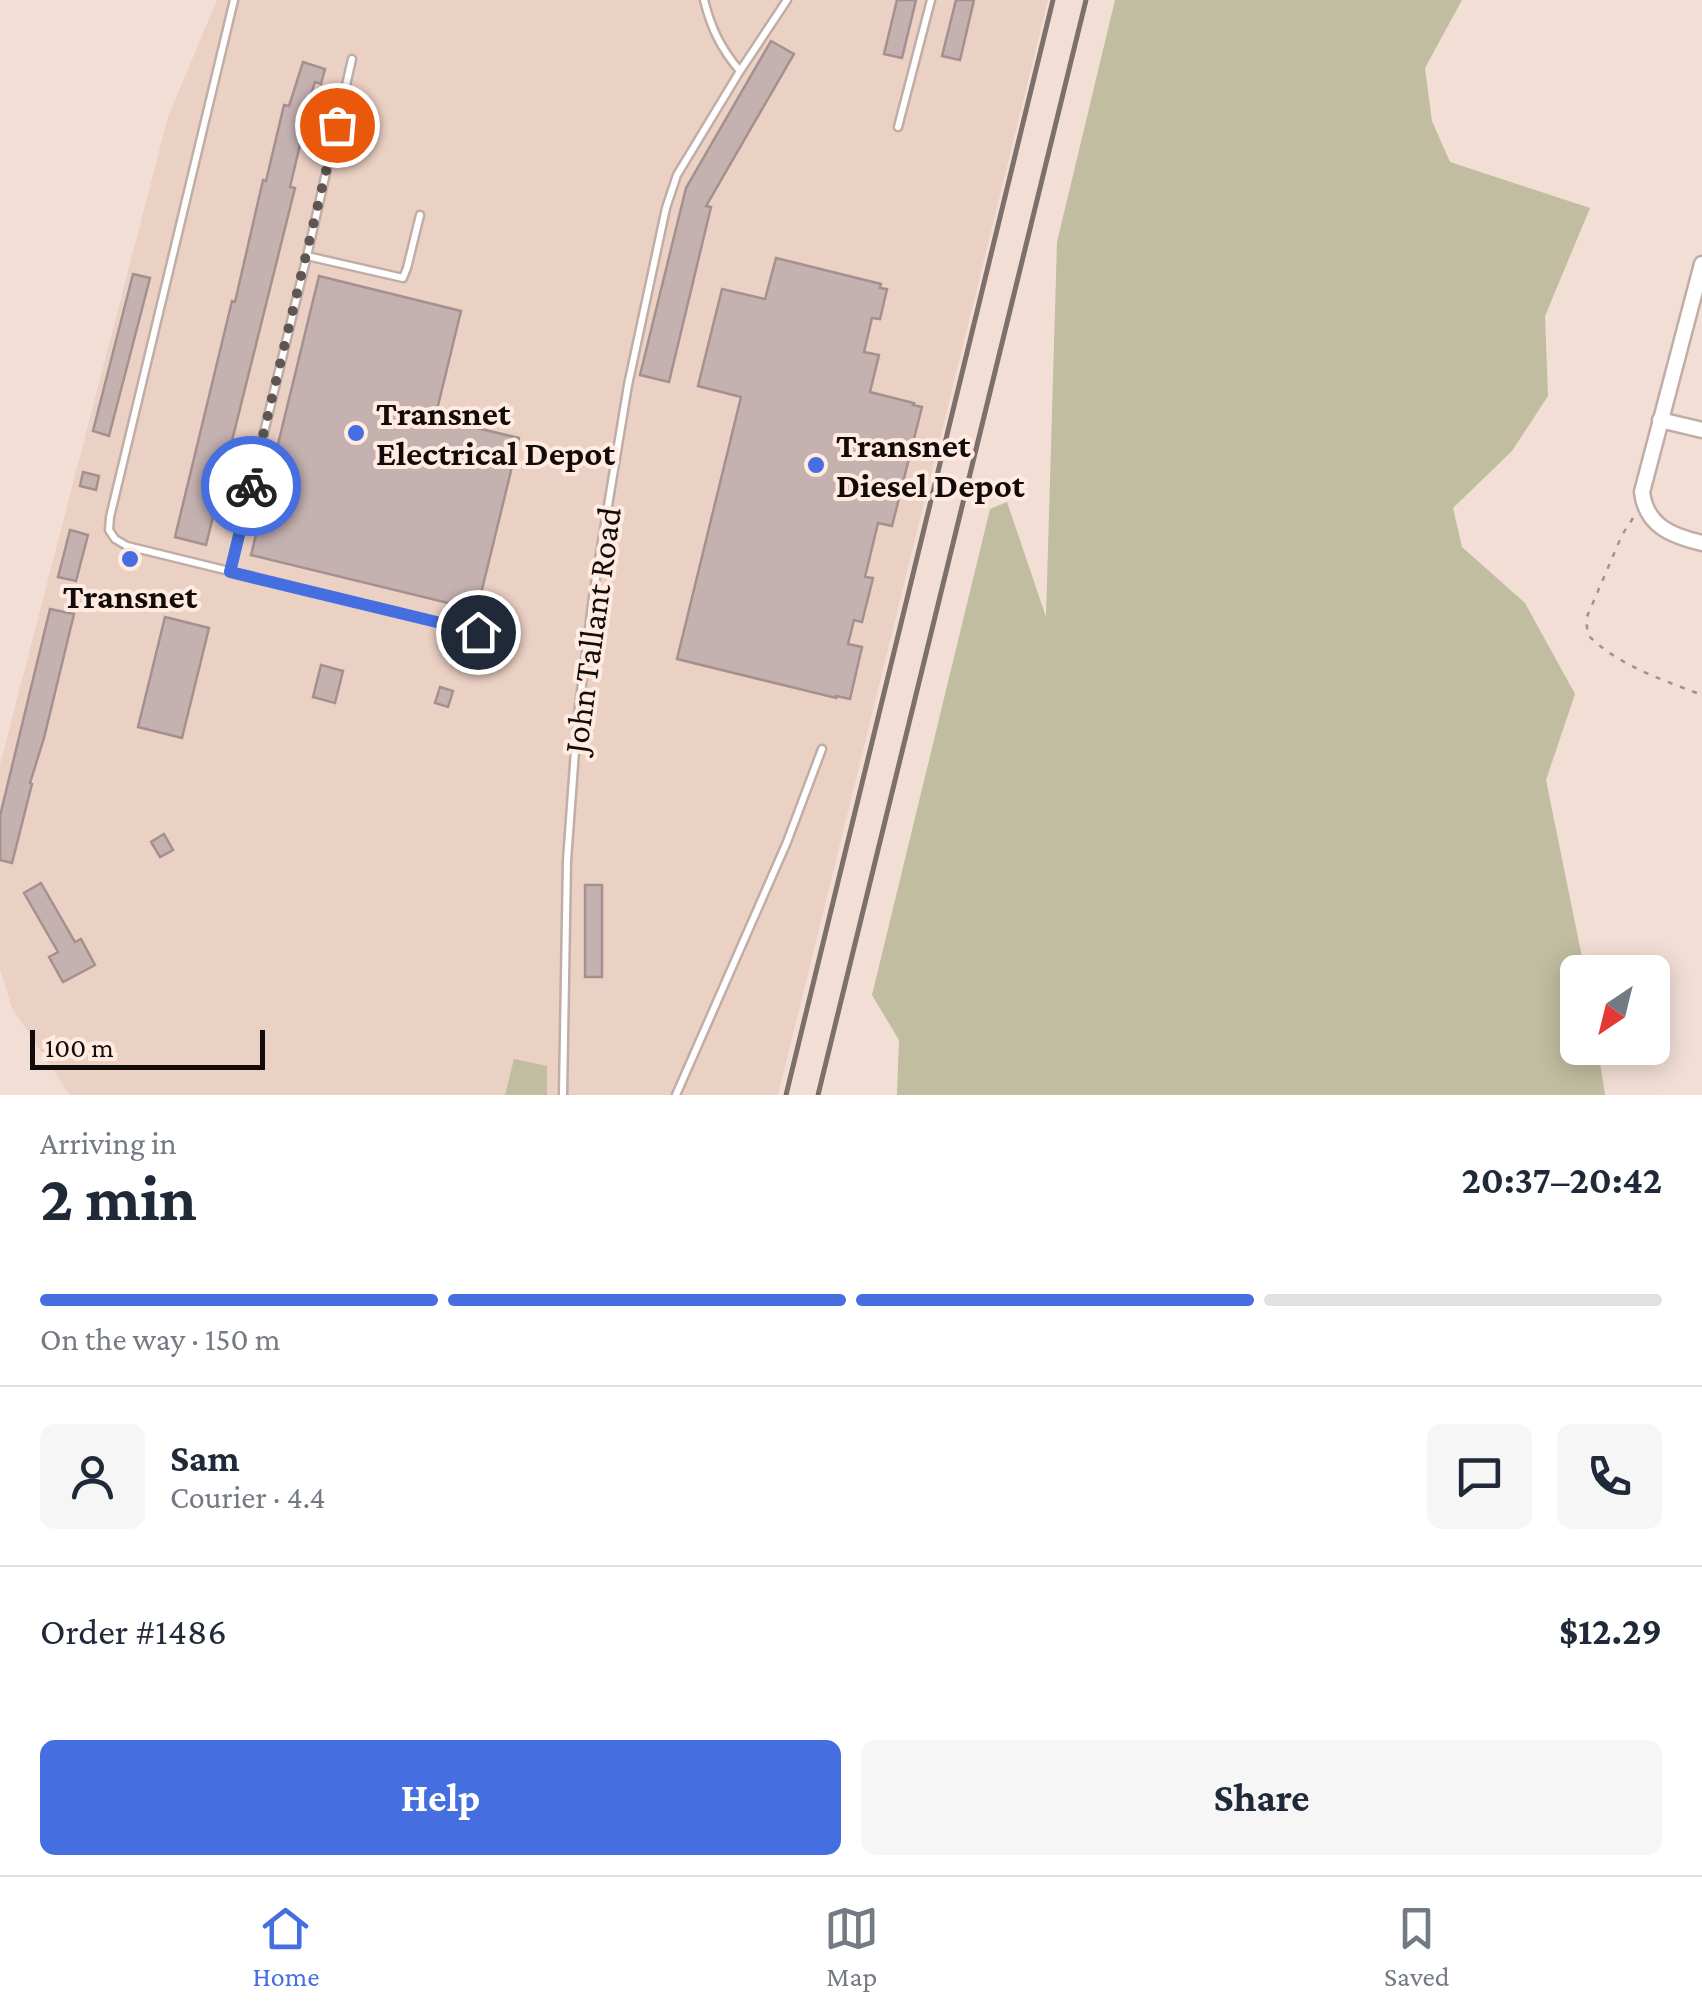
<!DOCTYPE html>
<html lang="en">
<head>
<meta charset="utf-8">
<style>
  :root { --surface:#fff; --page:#f6f6f7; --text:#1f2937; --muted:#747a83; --line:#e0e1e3; --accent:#456fe1 }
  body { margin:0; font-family:"Crimson Pro",serif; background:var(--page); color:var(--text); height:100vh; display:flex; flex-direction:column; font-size:38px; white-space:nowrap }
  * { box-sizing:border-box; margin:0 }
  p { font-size:32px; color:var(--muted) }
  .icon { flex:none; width:55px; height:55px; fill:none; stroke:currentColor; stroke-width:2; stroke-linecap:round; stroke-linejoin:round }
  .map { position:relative; height:1095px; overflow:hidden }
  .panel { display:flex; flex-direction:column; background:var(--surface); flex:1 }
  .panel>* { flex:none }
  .needle { width:65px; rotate:215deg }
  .controls { position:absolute; left:1560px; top:955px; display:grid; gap:20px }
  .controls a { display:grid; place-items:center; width:110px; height:110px; border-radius:15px; background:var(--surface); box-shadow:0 5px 25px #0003; font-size:50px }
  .scale { position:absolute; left:30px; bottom:25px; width:235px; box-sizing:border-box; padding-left:10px; border:5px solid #120b09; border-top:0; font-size:28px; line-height:35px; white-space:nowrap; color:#120b09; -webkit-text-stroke:8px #ffebe2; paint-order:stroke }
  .pin { position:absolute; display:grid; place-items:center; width:85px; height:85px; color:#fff; margin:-42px; border:5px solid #fff; border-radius:50%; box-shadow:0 2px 10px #0007 }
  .courier { position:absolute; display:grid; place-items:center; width:100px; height:100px; margin:-50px; border:8px solid #456fe1; border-radius:50%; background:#fff; color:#222; box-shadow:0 2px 12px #0007 }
  .overview em { font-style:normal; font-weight:700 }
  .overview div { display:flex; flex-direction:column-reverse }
  .overview { display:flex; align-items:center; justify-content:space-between; height:170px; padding:0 40px }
  h1 { font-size:65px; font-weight:700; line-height:75px }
  .bar { display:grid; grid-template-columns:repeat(4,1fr); gap:15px 10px; align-content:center; height:120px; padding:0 40px }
  .bar i { height:12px; border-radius:8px; background:var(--line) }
  .bar .active { background:var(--accent) }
  .bar p { grid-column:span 4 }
  .line { display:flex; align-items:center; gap:25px; padding:0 40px; border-top:2px solid var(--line) }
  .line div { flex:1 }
  .round { display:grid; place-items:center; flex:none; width:105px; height:105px; border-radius:15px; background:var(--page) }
  .primary-button { display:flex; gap:20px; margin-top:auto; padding:20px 40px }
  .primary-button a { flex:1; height:115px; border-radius:15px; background:var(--accent); color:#fff; font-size:40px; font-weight:700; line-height:115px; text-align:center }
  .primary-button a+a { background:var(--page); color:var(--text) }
  .tab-bar { display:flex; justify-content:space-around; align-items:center; height:140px; border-top:2px solid var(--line); background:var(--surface); font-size:28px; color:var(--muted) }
  .tab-bar a { display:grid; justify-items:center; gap:5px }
  .tab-bar .active { color:var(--accent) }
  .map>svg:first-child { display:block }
  .built { fill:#ebd0c4 }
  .green { fill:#c0bda0 }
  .building { fill:#c6b1b1; stroke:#a59090; stroke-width:2.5 }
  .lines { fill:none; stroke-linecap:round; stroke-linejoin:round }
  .service-casing { stroke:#c0ada5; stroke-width:11 }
  .minor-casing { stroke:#c0ada5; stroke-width:19 }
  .path { stroke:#a1928b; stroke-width:2.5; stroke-dasharray:5 8; stroke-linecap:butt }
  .service { stroke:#fff; stroke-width:6 }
  .minor { stroke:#fff; stroke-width:14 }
  .rail { stroke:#7d6f6a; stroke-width:5 }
  .done { stroke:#605550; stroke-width:10; stroke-dasharray:0 18 }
  .route { stroke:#456fe1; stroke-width:12 }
  .poi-dot { fill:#456fe1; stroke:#ffebe2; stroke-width:4 }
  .labels { text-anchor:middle; stroke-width:8; stroke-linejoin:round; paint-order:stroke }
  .poi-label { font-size:35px; font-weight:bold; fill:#120b09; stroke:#ffebe2; text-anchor:start }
  .street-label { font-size:35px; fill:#120b09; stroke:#ffebe2 }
</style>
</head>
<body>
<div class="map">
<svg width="1702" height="1095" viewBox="0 0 1702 1095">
  <rect width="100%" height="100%" fill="#f2ded5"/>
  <path class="built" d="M 217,0 L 1048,0 L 778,1095 L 70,1095 L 12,1008 L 0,969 L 0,765 L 168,117 Z"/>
  <path class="green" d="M 1115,0 L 1462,0 L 1425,68 L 1432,121 L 1450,162 L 1590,208 L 1545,316 L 1548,396 L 1512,451 L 1453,508 L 1462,547 L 1525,603 L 1575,694 L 1546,780 L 1585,972 L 1578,972 L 1578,1048 L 1598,1048 L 1605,1095 L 897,1095 L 899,1040 L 872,995 L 990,509 L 1007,502 L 1046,617 L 1057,242 Z
    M 514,1059 L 547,1066 L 547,1095 L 505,1095 Z"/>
  <path class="building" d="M 897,0 L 916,0 L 902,58 L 884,54 Z
    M 956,0 L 974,0 L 960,60 L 942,56 Z
    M 771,41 L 794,54 L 706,206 L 711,207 L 669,382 L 640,375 L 686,188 Z
    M 303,62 L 325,69 L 321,84 L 315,82 L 306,111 L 308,111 L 290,187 L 295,188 L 206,545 L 175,537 L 232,301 L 235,302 L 263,180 L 266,181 L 284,105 L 289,106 Z
    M 776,258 L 881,284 L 880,288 L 887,289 L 880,319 L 872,318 L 864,352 L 879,355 L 870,392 L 914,403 L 913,405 L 922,407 L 892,526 L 878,523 L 865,577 L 873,578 L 862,622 L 854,620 L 848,644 L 862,647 L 850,699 L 836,696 L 836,698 L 677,659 L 741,397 L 698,386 L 722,289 L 765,299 Z
    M 133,274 L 150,278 L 109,436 L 93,431 Z
    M 319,276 L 461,311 L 435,418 L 519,438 L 477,610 L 251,555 Z
    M 83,472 L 99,476 L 96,490 L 80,486 Z
    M 70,530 L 88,535 L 76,581 L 58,577 Z
    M 50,609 L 74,614 L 44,738 L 30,783 L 32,784 L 12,863 L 0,860 L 0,816 Z
    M 165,617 L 209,628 L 182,738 L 138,727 Z
    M 458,642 L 474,646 L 468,663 L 453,658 Z
    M 321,665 L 343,671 L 335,703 L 313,697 Z
    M 440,687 L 453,691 L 448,707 L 435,703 Z
    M 164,834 L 173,850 L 160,857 L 151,842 Z
    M 41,883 L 75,942 L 81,939 L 95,965 L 63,982 L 49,957 L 58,952 L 24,893 Z
    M 585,885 L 602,885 L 602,977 L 585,977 Z"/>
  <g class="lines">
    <defs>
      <path id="service" d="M 234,0 L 110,517 L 109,530 L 115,539 L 127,546 L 478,632
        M 704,0 C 711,28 721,49 740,71
        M 898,127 L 931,0
        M 307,256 L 403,278 L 407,268 L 420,215
        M 230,572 L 307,256 L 352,59
        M 563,1095 L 567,861 L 577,723 L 594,590 L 628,385 L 666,208 L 677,175 L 740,71 L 787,0
        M 676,1095 L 787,842 L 822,749"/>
      <path id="minor" d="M 1702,264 L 1642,492 C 1646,526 1672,536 1702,543
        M 1660,420 L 1702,430"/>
    </defs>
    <use href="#service" class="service-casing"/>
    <use href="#minor" class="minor-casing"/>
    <path class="path" d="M 1633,518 L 1622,535 L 1586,619 L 1588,635 C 1617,665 1663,680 1702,695"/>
    <use href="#service" class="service"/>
    <use href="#minor" class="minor"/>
    <path class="rail" d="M 786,1095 L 1053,0
      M 818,1095 L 1086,0"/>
  </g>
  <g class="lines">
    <path class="done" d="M 251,486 L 337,125"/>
    <path class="route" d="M 251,486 L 230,572 L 478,632"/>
  </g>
  <g class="poi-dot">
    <circle cx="356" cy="433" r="10"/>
    <circle cx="816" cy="465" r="10"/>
    <circle cx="130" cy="559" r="10"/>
  </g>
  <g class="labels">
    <g class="poi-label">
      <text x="376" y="425">Transnet<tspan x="376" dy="40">Electrical Depot</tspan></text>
      <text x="836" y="457">Transnet<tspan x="836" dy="40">Diesel Depot</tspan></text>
      <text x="130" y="608" text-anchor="middle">Transnet</text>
    </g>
    <g class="street-label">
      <text transform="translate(592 630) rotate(-82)" y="12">John Tallant Road</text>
    </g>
  </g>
</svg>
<div class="controls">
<a><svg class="needle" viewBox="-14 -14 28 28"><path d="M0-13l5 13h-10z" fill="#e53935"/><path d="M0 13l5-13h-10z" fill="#747a83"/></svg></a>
</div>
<div class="scale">100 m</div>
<div class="pin" style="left:337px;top:125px;background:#ea580c"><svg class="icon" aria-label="bag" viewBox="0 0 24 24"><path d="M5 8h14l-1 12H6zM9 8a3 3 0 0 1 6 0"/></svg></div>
<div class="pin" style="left:478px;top:632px;background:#1f2937"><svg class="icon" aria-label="home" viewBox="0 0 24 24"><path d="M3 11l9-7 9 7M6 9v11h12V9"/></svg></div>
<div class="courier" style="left:251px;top:486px"><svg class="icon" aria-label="bike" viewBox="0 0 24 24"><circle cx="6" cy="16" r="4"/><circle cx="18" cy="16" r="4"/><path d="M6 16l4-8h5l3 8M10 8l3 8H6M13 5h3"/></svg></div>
</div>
<section class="panel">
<div class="overview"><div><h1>2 min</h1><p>Arriving in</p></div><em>20:37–20:42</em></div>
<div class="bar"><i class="active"></i><i class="active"></i><i class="active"></i><i></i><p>On the way · 150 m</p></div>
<div class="line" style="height:180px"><a class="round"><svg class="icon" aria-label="person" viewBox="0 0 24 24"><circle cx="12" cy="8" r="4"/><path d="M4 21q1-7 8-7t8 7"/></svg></a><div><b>Sam</b><p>Courier · 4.4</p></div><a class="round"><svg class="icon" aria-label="chat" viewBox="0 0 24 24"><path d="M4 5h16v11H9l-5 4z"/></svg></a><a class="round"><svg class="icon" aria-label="phone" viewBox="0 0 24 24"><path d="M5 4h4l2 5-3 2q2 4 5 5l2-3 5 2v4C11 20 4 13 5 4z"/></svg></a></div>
<div class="line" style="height:130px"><div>Order #1486</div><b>$12.29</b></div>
<div class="primary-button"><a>Help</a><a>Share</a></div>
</section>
<nav class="tab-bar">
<a class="active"><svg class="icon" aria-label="home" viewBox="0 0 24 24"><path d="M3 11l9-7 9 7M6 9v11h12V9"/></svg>Home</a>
<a><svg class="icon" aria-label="map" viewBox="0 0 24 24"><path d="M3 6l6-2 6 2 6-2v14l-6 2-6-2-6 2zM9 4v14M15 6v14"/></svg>Map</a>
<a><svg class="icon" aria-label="saved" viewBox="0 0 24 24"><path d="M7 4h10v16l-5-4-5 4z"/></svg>Saved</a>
</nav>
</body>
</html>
